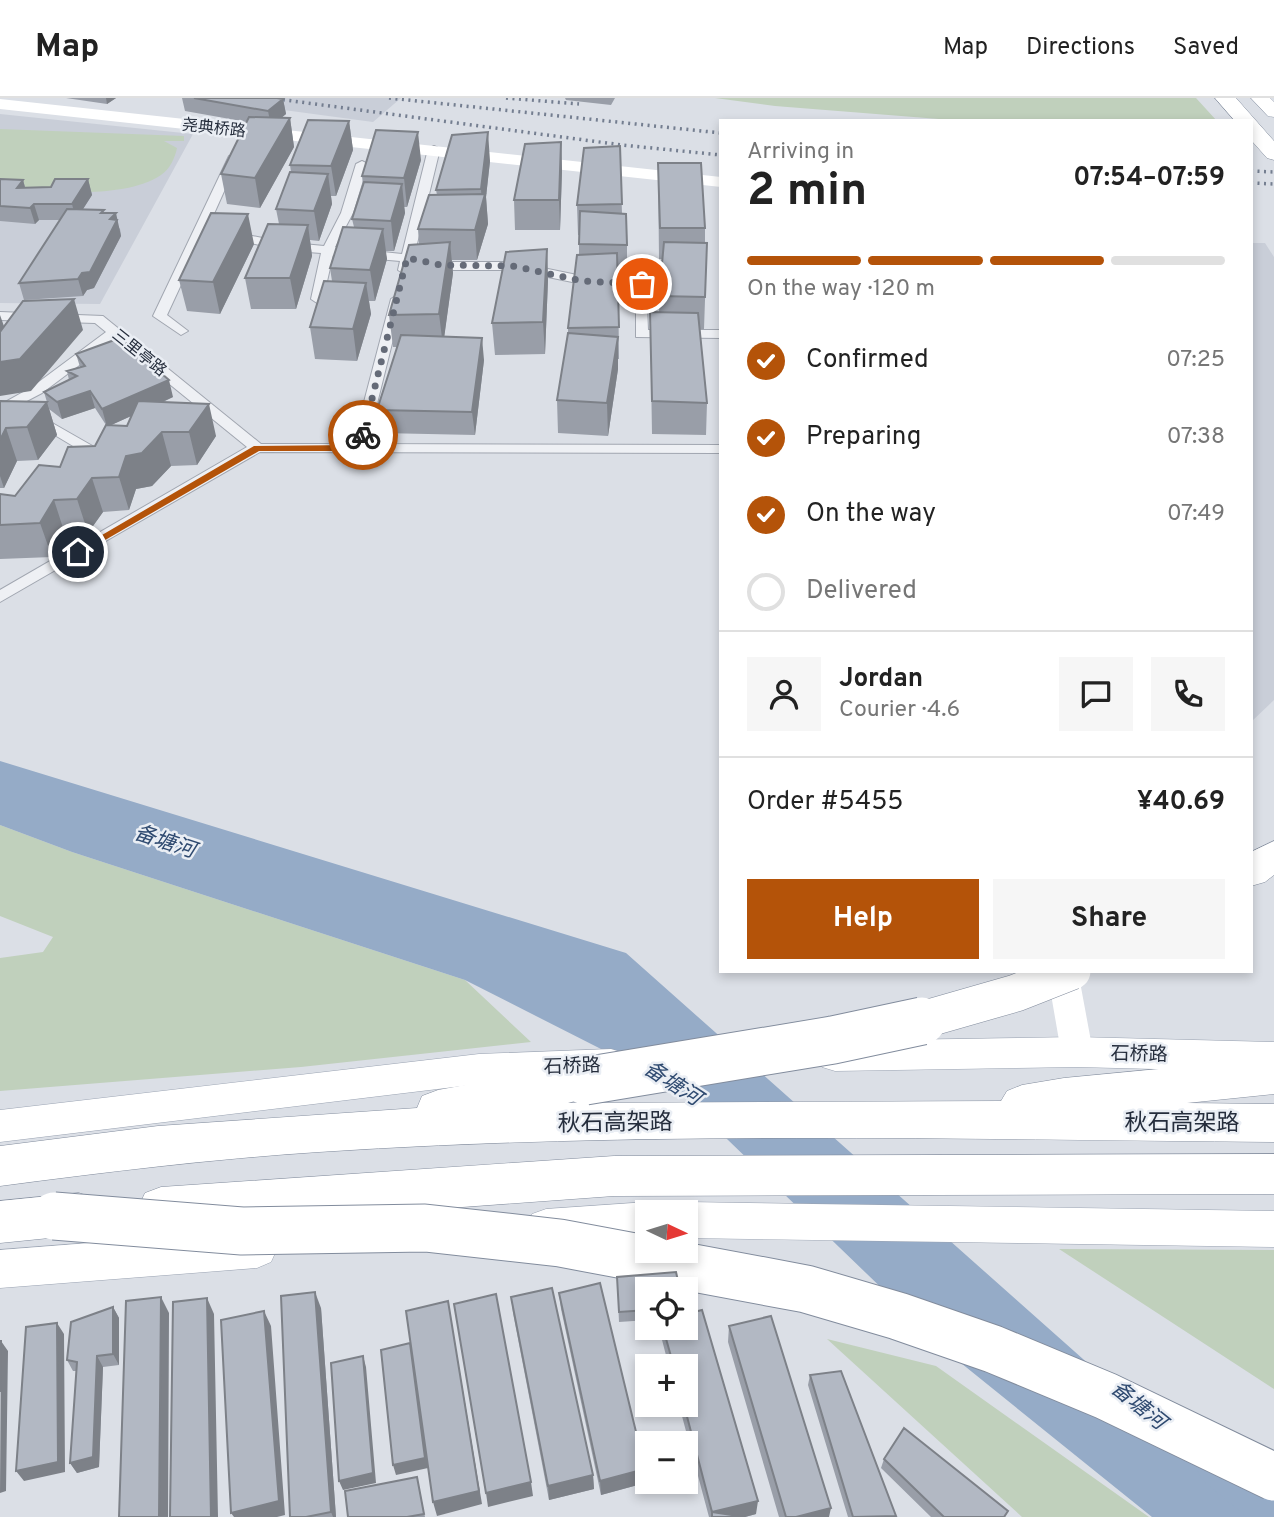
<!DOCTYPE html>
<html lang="en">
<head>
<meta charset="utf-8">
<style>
  :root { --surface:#fff; --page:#f6f6f6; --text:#222; --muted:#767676; --line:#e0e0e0; --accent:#b45309 }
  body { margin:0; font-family:Overpass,"Noto Sans SC",sans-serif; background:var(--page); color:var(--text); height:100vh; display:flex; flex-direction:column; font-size:26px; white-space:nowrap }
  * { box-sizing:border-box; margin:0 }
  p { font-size:23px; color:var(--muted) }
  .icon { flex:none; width:38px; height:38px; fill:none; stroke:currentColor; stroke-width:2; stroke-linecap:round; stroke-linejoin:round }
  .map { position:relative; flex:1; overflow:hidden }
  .sheet { position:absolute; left:719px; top:21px; width:534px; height:854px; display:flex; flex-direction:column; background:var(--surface); border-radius:0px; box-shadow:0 4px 10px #0003 }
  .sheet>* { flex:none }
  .needle { width:46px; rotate:94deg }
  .tools { position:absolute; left:635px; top:1102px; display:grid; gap:14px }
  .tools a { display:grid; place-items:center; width:63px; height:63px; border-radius:0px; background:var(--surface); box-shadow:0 4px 10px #0003; font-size:35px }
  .pin { position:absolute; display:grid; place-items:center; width:60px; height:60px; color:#fff; margin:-30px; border:4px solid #fff; border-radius:50%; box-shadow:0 2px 7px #0007 }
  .courier { position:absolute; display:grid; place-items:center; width:70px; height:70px; margin:-35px; border:5px solid #b45309; border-radius:50%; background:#fff; color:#222; box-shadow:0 2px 9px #0007 }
  .overview em { font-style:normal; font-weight:700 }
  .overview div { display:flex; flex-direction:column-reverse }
  .overview { display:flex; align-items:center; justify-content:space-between; height:119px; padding:0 28px }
  h1 { font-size:46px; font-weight:700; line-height:52px }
  .bar { display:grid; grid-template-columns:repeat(4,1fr); gap:10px 7px; align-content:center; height:84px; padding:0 28px }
  .bar i { height:9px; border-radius:5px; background:var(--line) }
  .bar .selected { background:var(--accent) }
  .bar p { grid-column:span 4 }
  .line { display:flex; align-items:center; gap:18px; padding:0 28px; border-top:2px solid var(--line) }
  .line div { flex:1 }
  .round { display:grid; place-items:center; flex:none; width:74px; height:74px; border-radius:0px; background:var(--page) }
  ol { padding:0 28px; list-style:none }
  li { display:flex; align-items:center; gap:21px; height:77px }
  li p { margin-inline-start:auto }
  li .icon { padding:7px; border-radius:50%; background:var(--accent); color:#fff; stroke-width:4 }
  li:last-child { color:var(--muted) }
  li i { width:38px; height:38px; border:4px solid var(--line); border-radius:50% }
  .action { display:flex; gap:14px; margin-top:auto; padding:14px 28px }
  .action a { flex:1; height:80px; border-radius:0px; background:var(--accent); color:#fff; font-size:28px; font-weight:700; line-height:80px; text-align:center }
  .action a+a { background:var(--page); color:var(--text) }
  header { display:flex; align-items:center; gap:42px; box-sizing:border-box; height:98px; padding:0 35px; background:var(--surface); border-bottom:2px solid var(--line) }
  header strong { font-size:33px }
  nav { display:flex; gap:38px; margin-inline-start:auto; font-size:24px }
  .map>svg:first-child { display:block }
  .built { fill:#c9ced8 }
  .green { fill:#c0d0bc }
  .water { fill:#95abc7 }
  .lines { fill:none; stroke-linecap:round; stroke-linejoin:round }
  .canal { fill:#95abc7; fill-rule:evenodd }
  .street-casing { stroke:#a1a6b0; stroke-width:2 }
  .primary-casing { stroke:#9aa3b2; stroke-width:1 }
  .highway-casing { stroke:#828c9d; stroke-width:1 }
  .street { fill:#eef0f4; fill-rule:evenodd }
  .secondary { fill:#fff; fill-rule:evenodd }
  .primary { fill:#fff; fill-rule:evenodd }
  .highway { fill:#fff; fill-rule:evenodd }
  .rail { stroke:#747e90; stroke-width:3.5; stroke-dasharray:2 4.5; stroke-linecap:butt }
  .highway-bridge-far1-casing { stroke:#828c9d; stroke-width:38; stroke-linecap:butt }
  .highway-bridge-casing { stroke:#828c9d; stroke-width:49; stroke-linecap:butt }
  .highway-bridge-far1 { stroke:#fff; stroke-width:37 }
  .highway-bridge { stroke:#fff; stroke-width:47 }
  .wall { fill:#999ea8; fill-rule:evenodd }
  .shaded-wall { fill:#7d8188 }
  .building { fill:#b2b8c3; stroke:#7d8188; stroke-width:2 }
  .route { fill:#b45309 }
  .done { stroke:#656b78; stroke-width:7; stroke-dasharray:0 12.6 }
  .labels { text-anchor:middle; stroke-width:5; stroke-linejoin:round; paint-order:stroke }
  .far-street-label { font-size:16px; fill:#252d3c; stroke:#eaeef4 }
  .street-label { font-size:19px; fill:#252d3c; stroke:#eaeef4 }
  .water-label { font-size:21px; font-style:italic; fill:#2f4a70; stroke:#eaeef4 }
  .near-street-label { font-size:23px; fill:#252d3c; stroke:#eaeef4 }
</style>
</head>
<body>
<header>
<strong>Map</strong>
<nav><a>Map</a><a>Directions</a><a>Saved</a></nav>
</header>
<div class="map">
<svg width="1274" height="1419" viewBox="0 0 1274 1419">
  <rect width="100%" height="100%" fill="#dbdfe6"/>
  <path class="built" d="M 195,0 L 401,0 L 373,24 Z
    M 0,16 L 193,36 L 100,206 L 0,205 Z
    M 1251,145 L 1265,145 L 1274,159 L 1274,602 L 1251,624 Z"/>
  <path class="green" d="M 715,0 L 1196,0 L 1217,23 L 964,23 L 775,8 Z
    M 0,31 L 184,38 L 184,43 L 164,43 L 177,50 C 175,60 170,71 161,77 C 122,103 45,92 0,91 Z
    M 0,727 L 72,754 L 465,882 L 531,944 L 301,969 L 0,993 L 0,860 L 43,854 L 53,839 L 0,818 Z
    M 1059,1151 L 1274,1152 L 1274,1291 Z
    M 827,1241 L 936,1268 L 1149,1419 L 1022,1419 Z"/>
  <path class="water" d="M 0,663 L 626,855 L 1101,1277 L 1274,1416 L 1274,1419 L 1152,1419 L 951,1257 L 670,986 L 465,882 L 72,754 L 0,727 Z"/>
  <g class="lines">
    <path class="canal" d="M 1215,1350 L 1228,1356 L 1274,1392 L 1274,1419 L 1247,1419 L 1202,1382 L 1196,1369 L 1202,1356 Z"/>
    <defs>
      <path id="street" d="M 434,48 L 440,51 L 414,158 L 441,164 L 514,164 L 582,178 L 646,183 L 648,232 L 721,232 L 721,240 L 636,239 L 636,189 L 582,186 L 514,172 L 441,172 L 412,165 L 408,175 L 404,176 L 398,172 L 400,163 L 333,157 L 323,201 L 317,205 L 311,201 L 321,155 L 282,152 L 205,135 L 167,217 L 188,233 L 181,237 L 153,218 L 229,58 L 239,60 L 208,129 L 282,144 L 324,148 L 341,115 L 356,66 L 362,63 L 368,66 L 353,115 L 335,149 L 402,156 L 428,51 Z
        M 397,197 L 403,201 L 367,346 L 721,347 L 721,355 L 260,354 L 0,504 L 0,492 L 247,349 L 114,241 L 42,295 L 0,317 L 0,307 L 32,289 L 106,234 L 95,225 L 0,222 L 0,214 L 103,218 L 261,346 L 353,346 L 391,201 Z
        M 33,314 L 103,354 L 105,357 L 98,361 L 93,360 L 28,321 L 26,318 Z"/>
      <path id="primary" d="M 1251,0 L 1270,0 L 1274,4 L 1274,19 L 1268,18 Z
        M 1077,939 L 1274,944 L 1274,974 L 1077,969 L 835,973 L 822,969 L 817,958 L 822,947 L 835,943 Z
        M 611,951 L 624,955 L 629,966 L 624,977 L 611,981 L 479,986 L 0,1044 L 0,1012 L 479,956 Z
        M 648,1104 L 662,1109 L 665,1115 L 648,1115 L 648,1140 L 546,1147 L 532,1142 L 526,1129 L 532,1116 L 546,1111 Z
        M 686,1104 L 1274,1113 L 1274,1149 L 686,1140 L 686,1115 L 669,1115 L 672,1109 Z
        M 257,1132 L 271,1138 L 277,1151 L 271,1164 L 257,1170 L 0,1190 L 0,1152 Z"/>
      <path id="highway" d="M 1215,0 L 1236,0 L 1274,43 L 1274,62 L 1267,60 L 1251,42 L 1251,23 L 1235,23 Z
        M 1274,743 L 1274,777 L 1265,784 L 1251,788 L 1251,754 Z
        M 1274,960 L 1274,996 L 1187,1005 L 1274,1006 L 1274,1044 C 956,1041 637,1033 319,1054 C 212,1061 106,1074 0,1088 L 0,1048 L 158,1028 L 417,1010 L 422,998 L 438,992 L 585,965 L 600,970 L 607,983 L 600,996 L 568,1005 L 1001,1003 L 1007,993 L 1022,987 L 1064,980 Z
        M 1274,1056 L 1274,1096 L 614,1098 L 161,1131 L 145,1125 L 138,1110 L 145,1095 L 161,1089 L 614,1058 Z
        M 79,1095 L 95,1101 L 102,1116 L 95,1131 L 79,1137 L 0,1145 L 0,1103 Z"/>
    </defs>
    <use href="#street" class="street-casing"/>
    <use href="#primary" class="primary-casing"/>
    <use href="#highway" class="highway-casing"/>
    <use href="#street" class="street"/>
    <path class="secondary" d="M 0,1 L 721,79 L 721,89 L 0,11 Z
      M 1047,873 L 1078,873 L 1093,954 L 1088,964 L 1077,968 L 1066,964 L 1061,954 Z"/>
    <use href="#primary" class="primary"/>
    <use href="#highway" class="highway"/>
    <path class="rail" d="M 270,0 L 622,47 L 721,57
      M 389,0 L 721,35
      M 506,0 L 579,6
      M 1251,73 L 1274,74
      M 1251,85 L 1274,86"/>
    <defs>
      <path id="highway-bridge-far1" d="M 915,924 L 1016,895 L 1072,873"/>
      <path id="highway-bridge" d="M 585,983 L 833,942 L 922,923
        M 54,1118 L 242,1133 L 425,1130 L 560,1145 L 806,1191 L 898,1218 L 993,1251 L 1106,1298 L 1274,1379"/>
    </defs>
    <use href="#highway-bridge-far1" class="highway-bridge-far1-casing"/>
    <use href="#highway-bridge" class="highway-bridge-casing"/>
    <use href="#highway-bridge-far1" class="highway-bridge-far1"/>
    <use href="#highway-bridge" class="highway-bridge"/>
  </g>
  <path class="wall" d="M 66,0 L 116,0 L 107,6 Z
    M 182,0 L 277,0 L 283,1 L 286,16 L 281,20 L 290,20 L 294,49 L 260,110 L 227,106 L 221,76 L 247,24 L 185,13 Z
    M 565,0 L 615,0 L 611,7 L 566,2 Z
    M 349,23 L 353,52 L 336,98 L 331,98 L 332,106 L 319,143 L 310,142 L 312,158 L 296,211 L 251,211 L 245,180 L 279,126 L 276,111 L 291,74 L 290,67 Z
    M 561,44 L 562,73 L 560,132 L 515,132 L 514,102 Z
    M 620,48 L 622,116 L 627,147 L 627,178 L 618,177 L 619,261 L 618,261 L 618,271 L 608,338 L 558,335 L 557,302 L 568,235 L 568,230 L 579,157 L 579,137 L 578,137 L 577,107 Z
    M 421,62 L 407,109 L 404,109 L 405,115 L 394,153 L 385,153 L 387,161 L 375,203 L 369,203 L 371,216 L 357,263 L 315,261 L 310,229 L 332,183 L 330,170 L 354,129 L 352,121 L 363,87 L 362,78 Z
    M 490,63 L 486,99 L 488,126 L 477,162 L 452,162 L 453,175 L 444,239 L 484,262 L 475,337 L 381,335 L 377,312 L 398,249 L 393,249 L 389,217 L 419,146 L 418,131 L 437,97 L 436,92 Z
    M 658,65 L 705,130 L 705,145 L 707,145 L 704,231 L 700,231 L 707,305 L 706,337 L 652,336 L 650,214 L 659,214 L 662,161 L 659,161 Z
    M 0,81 L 23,82 L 25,89 L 51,89 L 88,81 L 92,97 L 83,111 L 105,115 L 120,131 L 121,138 L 94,190 L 87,192 L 83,198 L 24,202 L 19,185 L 60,122 L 39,122 L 35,126 L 0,123 Z
    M 254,146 L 220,216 L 187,213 L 179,182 Z
    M 547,151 L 548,182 L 545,256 L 495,257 L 492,225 Z
    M 76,256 L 173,299 L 163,304 L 216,338 L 197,367 L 171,368 L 152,388 L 136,391 L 129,412 L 103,414 L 88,435 L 65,436 L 52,459 L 0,461 L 0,396 L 15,398 L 95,348 L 106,327 L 95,310 L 62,321 L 49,311 L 44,294 L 69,282 L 67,273 L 80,269 ZM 131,318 L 127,328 L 111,327 Z
    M 0,303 L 47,304 L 57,337 L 38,362 L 17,363 L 4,390 L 0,390 Z
    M 617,1179 L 648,1192 L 648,1222 L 619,1224 Z
    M 559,1195 L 645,1371 L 645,1385 L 601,1397 L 561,1211 Z
    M 511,1199 L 593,1377 L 594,1391 L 549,1402 L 513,1215 Z
    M 113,1209 L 119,1220 L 119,1267 L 103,1269 L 99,1369 L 77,1375 L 70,1365 L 77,1273 L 73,1273 L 67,1262 Z
    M 321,1210 L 336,1419 L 290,1419 Z
    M 729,1228 L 829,1419 L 779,1419 L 728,1244 Z
    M 661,1230 L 686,1230 L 756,1416 L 745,1419 L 709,1419 L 679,1307 L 686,1307 L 686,1269 L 669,1269 L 661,1238 Z
    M 810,1277 L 896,1418 L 895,1419 L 848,1419 L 808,1287 Z
    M 884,1361 L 1008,1413 L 1005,1419 L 931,1419 L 881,1370 Z
    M 419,1388 L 425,1419 L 348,1419 Z"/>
  <path class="shaded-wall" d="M 106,0 L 116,0 L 107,6 Z
    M 283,1 L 286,16 L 271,28 L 268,13 Z
    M 290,20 L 294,49 L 260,110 L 255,80 Z
    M 349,23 L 353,52 L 336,98 L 331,68 Z
    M 418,34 L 421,62 L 407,109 L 404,80 Z
    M 488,34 L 490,63 L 486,99 L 488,126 L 477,162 L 475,132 L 482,108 L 481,91 Z
    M 561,44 L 562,73 L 560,132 L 559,102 Z
    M 328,76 L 332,106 L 319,143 L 314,113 Z
    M 88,81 L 92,97 L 76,122 L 72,106 Z
    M 23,82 L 27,97 L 17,90 Z
    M 402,86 L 405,115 L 394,153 L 391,123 Z
    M 34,106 L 39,122 L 35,126 L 30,110 Z
    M 116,115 L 121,138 L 94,190 L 87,192 L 83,198 L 78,181 L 110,121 Z
    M 248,116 L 254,146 L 220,216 L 213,184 Z
    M 308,127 L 312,158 L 296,211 L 290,180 Z
    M 383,131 L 387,161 L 375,203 L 370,172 Z
    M 450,144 L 453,175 L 443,248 L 439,216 Z
    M 547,151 L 548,182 L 545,256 L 543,224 Z
    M 366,185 L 371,216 L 357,263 L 353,231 Z
    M 74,201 L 83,232 L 31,293 L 0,298 L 0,264 Z
    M 0,217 L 5,231 L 0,239 Z
    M 618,239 L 618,271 L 608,338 L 607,305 Z
    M 482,240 L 484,262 L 475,337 L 472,314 Z
    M 169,282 L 173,299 L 107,329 L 102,311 Z
    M 90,293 L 95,310 L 62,321 L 57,304 Z
    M 47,304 L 57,337 L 38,362 L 27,329 Z
    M 209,306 L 216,338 L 197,367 L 189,334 Z
    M 6,330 L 17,363 L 4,390 L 0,378 L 0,342 Z
    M 162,334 L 171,368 L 152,388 L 136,391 L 129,412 L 119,379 L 126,358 Z
    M 92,380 L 103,414 L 88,435 L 77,401 Z
    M 54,402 L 65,436 L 52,459 L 40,425 Z
    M 315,1194 L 321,1210 L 336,1419 L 333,1419 L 331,1414 Z
    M 161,1199 L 169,1215 L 168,1419 L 159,1419 Z
    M 207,1200 L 214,1216 L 218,1419 L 211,1419 Z
    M 448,1203 L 482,1406 L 437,1418 L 433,1404 Z
    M 113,1209 L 119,1220 L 119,1267 L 113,1256 Z
    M 264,1213 L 271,1228 L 285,1417 L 277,1419 L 234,1419 L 231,1415 Z
    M 57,1225 L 64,1236 L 65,1374 L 24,1383 L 16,1373 Z
    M 1,1243 L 8,1253 L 6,1393 L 0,1395 Z
    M 412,1245 L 428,1370 L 396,1377 L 393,1367 Z
    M 97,1258 L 103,1269 L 99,1369 L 77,1375 L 70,1365 Z
    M 363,1258 L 366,1269 L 376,1385 L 343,1392 L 339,1383 Z
    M 645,1371 L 645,1385 L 601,1397 L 600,1383 Z
    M 593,1377 L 594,1391 L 549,1402 L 548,1388 Z
    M 531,1384 L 533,1398 L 488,1409 L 486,1395 Z
    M 758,1403 L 756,1416 L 745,1419 L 712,1414 Z
    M 831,1410 L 829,1419 L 796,1419 Z"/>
  <path class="building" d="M 194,0 L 277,0 L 283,1 L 268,13 Z
    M 249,19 L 290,20 L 255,80 L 221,76 Z
    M 308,22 L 349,23 L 331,68 L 290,67 Z
    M 376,32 L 418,34 L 404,80 L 362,78 Z
    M 488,34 L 481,91 L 436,92 L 452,37 Z
    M 561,44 L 559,102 L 514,102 L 525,46 Z
    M 620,48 L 622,106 L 577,107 L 584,50 Z
    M 658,65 L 701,65 L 705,130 L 660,130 Z
    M 290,74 L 328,76 L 314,113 L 276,111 Z
    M 0,81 L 23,82 L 17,90 L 51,89 L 55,81 L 88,81 L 72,106 L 34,106 L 30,110 L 0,108 Z
    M 364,84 L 402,86 L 391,123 L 352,121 Z
    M 485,96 L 475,132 L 418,131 L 429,97 Z
    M 67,111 L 104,112 L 101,115 L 116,115 L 110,121 L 117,122 L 90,174 L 82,175 L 78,181 L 19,185 Z
    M 580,113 L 626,116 L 627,147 L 579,146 Z
    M 211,115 L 248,116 L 213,184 L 179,182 Z
    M 268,126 L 308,127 L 290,180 L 245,180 Z
    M 343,129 L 383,131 L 370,172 L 330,170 Z
    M 450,144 L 439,216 L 389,217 L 409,147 Z
    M 664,144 L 707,145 L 705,199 L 659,198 Z
    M 547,151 L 543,224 L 492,225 L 506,154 Z
    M 617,155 L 619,229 L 568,230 L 577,157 Z
    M 324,183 L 366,185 L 353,231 L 310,229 Z
    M 74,201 L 20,261 L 0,264 L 0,234 L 23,203 Z
    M 650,214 L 698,215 L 707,305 L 652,303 Z
    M 568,235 L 618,239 L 607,305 L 557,302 Z
    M 401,237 L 482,240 L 472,314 L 377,312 Z
    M 120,240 L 169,282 L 102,311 L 90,293 L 57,304 L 44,294 L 77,278 L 67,273 L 85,268 L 76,256 Z
    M 0,303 L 47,304 L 27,329 L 6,330 L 0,342 Z
    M 138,303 L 209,306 L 189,334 L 162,334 L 142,355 L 126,358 L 119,379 L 92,380 L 77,401 L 54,402 L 40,425 L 0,427 L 0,396 L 15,398 L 39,367 L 60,369 L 68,349 L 95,348 L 106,327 L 127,328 Z
    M 676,1174 L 680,1192 L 648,1192 L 648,1212 L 619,1214 L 617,1179 Z
    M 600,1185 L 645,1371 L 600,1383 L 559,1195 Z
    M 552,1190 L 593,1377 L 548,1388 L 511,1199 Z
    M 315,1194 L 331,1414 L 306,1419 L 290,1419 L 281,1198 Z
    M 496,1196 L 531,1384 L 486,1395 L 454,1206 Z
    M 161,1199 L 159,1419 L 119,1419 L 126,1203 Z
    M 207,1200 L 211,1419 L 170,1419 L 173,1204 Z
    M 448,1203 L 479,1393 L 433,1404 L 406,1213 Z
    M 113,1209 L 113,1256 L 97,1258 L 93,1359 L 70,1365 L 77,1264 L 67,1262 L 71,1224 Z
    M 702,1212 L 758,1403 L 712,1414 L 684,1307 L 686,1307 L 686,1269 L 674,1269 L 663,1230 L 686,1230 L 686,1216 Z
    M 264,1213 L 279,1403 L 231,1415 L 221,1222 Z
    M 771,1218 L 831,1410 L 796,1419 L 786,1419 L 729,1228 Z
    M 57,1225 L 58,1364 L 16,1373 L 26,1229 Z
    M 0,1243 L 1,1243 L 0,1294 Z
    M 410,1245 L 425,1360 L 393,1367 L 381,1252 Z
    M 363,1258 L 373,1375 L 339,1383 L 331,1265 Z
    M 841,1273 L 896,1418 L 853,1419 L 810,1277 Z
    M 904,1330 L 1008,1413 L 1004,1419 L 944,1419 L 884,1361 Z
    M 417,1379 L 424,1416 L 407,1419 L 348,1419 L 345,1393 Z
    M 712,1414 L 745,1419 L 712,1419 Z"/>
  <path class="route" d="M 363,335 L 367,337 L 364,350 L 359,353 L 259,353 L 81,456 L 73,454 L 254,348 L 356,347 L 358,337 Z"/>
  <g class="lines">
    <path class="done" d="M 363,337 L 407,160 L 441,167 L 513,168 L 582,183 L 642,186"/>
  </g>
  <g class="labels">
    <g class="far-street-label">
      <text transform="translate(214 29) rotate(6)" y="6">尧典桥路</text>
      <text transform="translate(140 254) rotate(39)" y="6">三里亭路</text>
    </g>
    <g class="street-label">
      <text transform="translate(1139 955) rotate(1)" y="7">石桥路</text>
      <text transform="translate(572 967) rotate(-2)" y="7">石桥路</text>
    </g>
    <g class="water-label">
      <text transform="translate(165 743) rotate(18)" y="7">备塘河</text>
      <text transform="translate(673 985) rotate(33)" y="7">备塘河</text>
      <text transform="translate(1139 1307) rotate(39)" y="7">备塘河</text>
    </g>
    <g class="near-street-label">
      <text transform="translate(615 1024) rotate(-1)" y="8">秋石高架路</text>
      <text x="1182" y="1032">秋石高架路</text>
    </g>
  </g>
</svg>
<div class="tools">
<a><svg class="needle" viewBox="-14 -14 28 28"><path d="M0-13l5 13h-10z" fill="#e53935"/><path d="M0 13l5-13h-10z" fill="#767676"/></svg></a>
<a><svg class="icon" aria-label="locate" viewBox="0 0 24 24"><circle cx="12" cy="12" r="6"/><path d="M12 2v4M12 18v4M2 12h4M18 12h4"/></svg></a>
<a>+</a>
<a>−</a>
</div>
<div class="pin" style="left:642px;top:186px;background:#ea580c"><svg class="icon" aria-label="bag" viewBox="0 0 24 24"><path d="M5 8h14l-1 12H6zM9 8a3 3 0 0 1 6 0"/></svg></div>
<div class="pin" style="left:78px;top:454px;background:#1f2937"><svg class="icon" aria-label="home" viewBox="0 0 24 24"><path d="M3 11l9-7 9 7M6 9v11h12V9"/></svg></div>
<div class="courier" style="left:363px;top:337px"><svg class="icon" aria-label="bike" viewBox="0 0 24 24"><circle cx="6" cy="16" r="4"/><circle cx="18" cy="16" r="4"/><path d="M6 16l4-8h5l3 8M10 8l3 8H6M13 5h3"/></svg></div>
<section class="sheet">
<div class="overview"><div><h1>2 min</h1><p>Arriving in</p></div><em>07:54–07:59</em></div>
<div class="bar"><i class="selected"></i><i class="selected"></i><i class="selected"></i><i></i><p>On the way · 120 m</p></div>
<ol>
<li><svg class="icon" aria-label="check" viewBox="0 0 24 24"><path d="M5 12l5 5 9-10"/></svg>Confirmed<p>07:25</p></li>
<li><svg class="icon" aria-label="check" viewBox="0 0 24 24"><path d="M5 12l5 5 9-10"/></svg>Preparing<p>07:38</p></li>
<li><svg class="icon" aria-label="check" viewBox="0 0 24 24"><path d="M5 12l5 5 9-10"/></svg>On the way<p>07:49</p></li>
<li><i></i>Delivered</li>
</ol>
<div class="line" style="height:126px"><a class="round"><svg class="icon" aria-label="person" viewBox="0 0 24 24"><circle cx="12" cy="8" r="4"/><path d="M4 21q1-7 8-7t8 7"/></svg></a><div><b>Jordan</b><p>Courier · 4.6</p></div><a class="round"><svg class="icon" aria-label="chat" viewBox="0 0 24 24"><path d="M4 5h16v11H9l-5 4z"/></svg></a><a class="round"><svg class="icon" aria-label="phone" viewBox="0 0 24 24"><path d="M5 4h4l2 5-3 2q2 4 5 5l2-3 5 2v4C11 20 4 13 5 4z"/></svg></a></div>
<div class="line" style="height:91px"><div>Order #5455</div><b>¥40.69</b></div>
<div class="action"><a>Help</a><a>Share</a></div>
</section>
</div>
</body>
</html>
